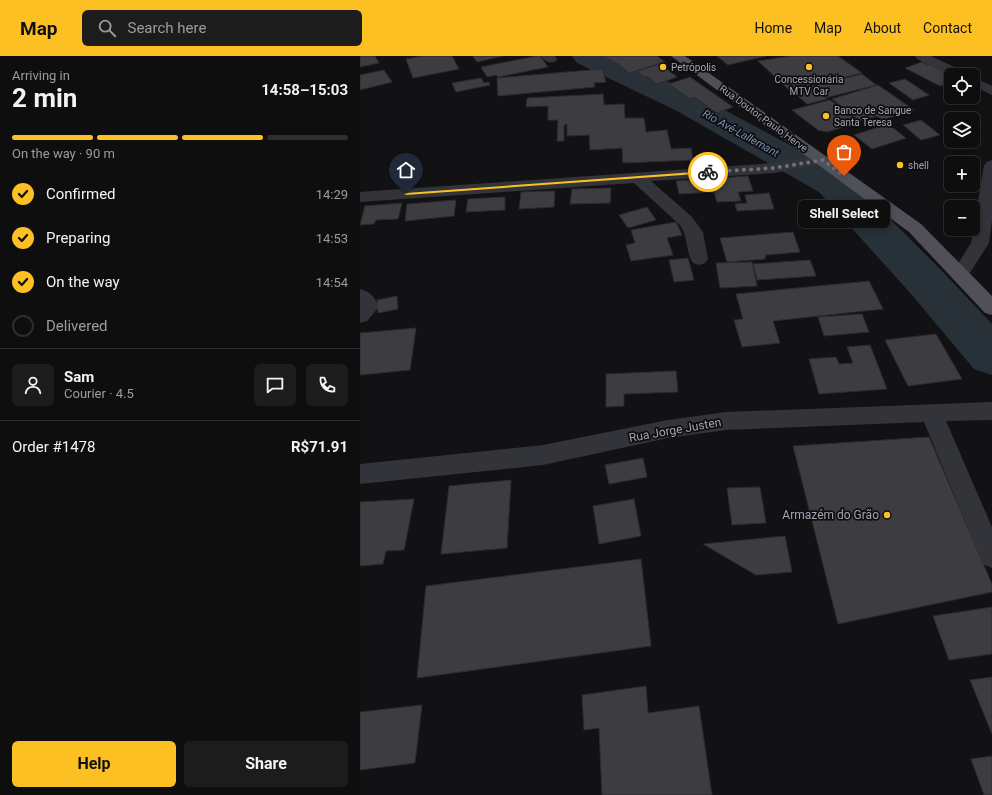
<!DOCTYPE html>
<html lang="en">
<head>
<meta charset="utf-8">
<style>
  :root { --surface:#0e0e0f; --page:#1c1c1d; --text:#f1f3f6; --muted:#9b9c9e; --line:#2e2e2f; --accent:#fcc022 }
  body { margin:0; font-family:Roboto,sans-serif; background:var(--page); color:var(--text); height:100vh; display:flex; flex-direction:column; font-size:15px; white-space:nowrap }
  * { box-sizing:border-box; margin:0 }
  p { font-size:13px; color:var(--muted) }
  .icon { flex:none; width:22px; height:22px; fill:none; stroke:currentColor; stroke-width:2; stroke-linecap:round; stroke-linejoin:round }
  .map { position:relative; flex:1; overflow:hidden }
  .panel { display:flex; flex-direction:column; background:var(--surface); width:360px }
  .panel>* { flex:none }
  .fabs { position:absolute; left:584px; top:12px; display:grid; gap:8px }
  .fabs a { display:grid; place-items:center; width:36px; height:36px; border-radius:6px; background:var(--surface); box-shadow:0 2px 10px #0003,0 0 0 1px var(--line); font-size:20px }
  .pin { position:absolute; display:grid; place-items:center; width:34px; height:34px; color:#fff; margin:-41px -17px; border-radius:50% 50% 50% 0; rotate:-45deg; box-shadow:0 0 4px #0007 }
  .pin .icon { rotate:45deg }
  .courier { position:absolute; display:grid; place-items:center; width:40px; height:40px; margin:-20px; border:3px solid #fcc022; border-radius:50%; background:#fff; color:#222; box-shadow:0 1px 5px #0007 }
  .bubble { position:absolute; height:28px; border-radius:6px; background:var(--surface); box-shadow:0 2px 10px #0003,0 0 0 1px var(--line); font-size:13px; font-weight:700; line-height:28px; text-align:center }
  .overview em { font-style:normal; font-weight:700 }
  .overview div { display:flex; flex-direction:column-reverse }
  .overview { display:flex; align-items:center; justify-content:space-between; height:68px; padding:0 12px }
  h1 { font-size:26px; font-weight:700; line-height:30px }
  .bar { display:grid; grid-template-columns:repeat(4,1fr); gap:6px 4px; align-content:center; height:48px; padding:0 12px }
  .bar i { height:5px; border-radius:3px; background:var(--line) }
  .bar .selected { background:var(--accent) }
  .bar p { grid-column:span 4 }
  .line { display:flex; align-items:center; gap:10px; padding:0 12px; border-top:1px solid var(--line) }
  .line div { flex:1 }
  .round { display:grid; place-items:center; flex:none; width:42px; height:42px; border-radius:6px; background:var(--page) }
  ol { padding:0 12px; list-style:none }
  li { display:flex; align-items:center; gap:12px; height:44px }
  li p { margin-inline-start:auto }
  li .icon { padding:4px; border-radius:50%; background:var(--accent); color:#111; stroke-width:4 }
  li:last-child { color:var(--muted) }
  li i { width:22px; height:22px; border:2px solid var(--line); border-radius:50% }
  .action { display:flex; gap:8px; margin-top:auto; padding:8px 12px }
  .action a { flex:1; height:46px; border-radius:6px; background:var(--accent); color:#111; font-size:16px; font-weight:700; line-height:46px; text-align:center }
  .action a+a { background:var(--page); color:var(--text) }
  header { display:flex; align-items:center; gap:24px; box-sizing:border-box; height:56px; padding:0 20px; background:var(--accent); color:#111 }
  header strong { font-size:19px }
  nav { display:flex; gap:22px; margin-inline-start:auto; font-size:14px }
  .search { width:280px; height:36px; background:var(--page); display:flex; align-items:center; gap:10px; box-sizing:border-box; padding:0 14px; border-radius:6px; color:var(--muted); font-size:15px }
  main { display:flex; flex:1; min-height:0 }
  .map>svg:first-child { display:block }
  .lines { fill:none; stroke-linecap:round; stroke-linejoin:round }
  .river { fill:#283038; fill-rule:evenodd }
  .building { fill:#3c3c41; stroke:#2c2c30 }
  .minor { fill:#333439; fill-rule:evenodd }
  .major { fill:#4f5058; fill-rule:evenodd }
  .route { fill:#fcc022 }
  .done { stroke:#70737d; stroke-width:4; stroke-dasharray:0 7.2 }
  .poi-dot { fill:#fcc022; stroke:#0d0d0f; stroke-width:1.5 }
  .labels { text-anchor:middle; stroke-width:3.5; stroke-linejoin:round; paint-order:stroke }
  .far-poi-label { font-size:10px; fill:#a3a7b5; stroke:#0d0d0f; text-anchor:start }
  .far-street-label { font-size:10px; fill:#a3a7b5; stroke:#0d0d0f }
  .far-water-label { font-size:11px; font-style:italic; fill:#7793b3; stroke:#0d0d0f }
  .street-label { font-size:12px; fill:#a3a7b5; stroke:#0d0d0f }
  .poi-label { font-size:12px; fill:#a3a7b5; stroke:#0d0d0f; text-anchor:end }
</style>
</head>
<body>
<header>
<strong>Map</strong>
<div class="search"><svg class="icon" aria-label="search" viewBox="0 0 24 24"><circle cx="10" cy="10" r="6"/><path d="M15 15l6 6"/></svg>Search here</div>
<nav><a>Home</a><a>Map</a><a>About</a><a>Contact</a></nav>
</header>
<main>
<section class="panel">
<div class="overview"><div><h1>2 min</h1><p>Arriving in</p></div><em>14:58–15:03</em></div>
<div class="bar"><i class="selected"></i><i class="selected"></i><i class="selected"></i><i></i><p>On the way · 90 m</p></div>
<ol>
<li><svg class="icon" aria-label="check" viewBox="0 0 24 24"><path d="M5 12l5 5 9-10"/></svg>Confirmed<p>14:29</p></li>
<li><svg class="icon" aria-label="check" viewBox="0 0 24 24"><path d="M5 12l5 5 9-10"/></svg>Preparing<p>14:53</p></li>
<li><svg class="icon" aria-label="check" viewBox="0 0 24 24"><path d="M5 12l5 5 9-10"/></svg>On the way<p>14:54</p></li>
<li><i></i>Delivered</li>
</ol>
<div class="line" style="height:72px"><a class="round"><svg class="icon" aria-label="person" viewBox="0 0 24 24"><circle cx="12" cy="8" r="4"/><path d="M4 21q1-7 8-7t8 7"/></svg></a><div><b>Sam</b><p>Courier · 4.5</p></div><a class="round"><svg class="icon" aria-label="chat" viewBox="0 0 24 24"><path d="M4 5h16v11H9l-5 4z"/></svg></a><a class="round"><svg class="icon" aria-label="phone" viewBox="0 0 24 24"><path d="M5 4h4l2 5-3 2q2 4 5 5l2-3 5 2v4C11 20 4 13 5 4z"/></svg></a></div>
<div class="line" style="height:52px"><div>Order #1478</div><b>R$71.91</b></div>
<div class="action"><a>Help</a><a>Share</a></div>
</section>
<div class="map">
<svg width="632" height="739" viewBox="0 0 632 739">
  <rect width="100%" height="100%" fill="#121214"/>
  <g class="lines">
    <path class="river" d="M 212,0 L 254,0 L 339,40 L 487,120 L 584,217 L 632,268 L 632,319 L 614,313 L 552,239 L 459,136 L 315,54 L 217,7 Z"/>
  </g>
  <path class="building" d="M 0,0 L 15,0 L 19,7 L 0,11 Z
    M 63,0 L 92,0 L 99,13 L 53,22 L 46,3 Z
    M 113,0 L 143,0 L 117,6 Z
    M 177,0 L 180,0 L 188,11 L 138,21 L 136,19 L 127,21 L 121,11 Z
    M 242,0 L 297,0 L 305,6 L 269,17 L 258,8 Z
    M 357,0 L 406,0 L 368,9 Z
    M 431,0 L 478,0 L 502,17 L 429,34 L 398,5 Z
    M 562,6 L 568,9 L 573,7 L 591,19 L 591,26 L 580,30 L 545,12 Z
    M 300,8 L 317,21 L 297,28 L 287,20 L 284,21 L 277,15 Z
    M 242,13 L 246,26 L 234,27 L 235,31 L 138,40 L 137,22 Z
    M 24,14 L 32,26 L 0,34 L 0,19 Z
    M 502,18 L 516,29 L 465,42 L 467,43 L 447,48 L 432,35 Z
    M 330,21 L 373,51 L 357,57 L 334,41 L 330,43 L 309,28 Z
    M 121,22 L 124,27 L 129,26 L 130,29 L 96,36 L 92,27 Z
    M 545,23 L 569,39 L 553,44 L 529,27 Z
    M 518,29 L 554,54 L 522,64 L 517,60 L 500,65 L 472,43 Z
    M 243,38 L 244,49 L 264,48 L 265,62 L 284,62 L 286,76 L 307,74 L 311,93 L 331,92 L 333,104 L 263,107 L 262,92 L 230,94 L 229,79 L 207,80 L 207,68 L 204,69 L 204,85 L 197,85 L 198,64 L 188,64 L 188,50 L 166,51 L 167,42 Z
    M 470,44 L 500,66 L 467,76 L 458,74 L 432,54 Z
    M 561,64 L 580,79 L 561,84 L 543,69 Z
    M 528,68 L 546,82 L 512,93 L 494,79 Z
    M 388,120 L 393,135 L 378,136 L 381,145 L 357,146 L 354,136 L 319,138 L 316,125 Z
    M 251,132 L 250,147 L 210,148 L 212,133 Z
    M 195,135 L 194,151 L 159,153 L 161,136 Z
    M 409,137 L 414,153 L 377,155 L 375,148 L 387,147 L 385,139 Z
    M 145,141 L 145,154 L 106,156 L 108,143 Z
    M 96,144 L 94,160 L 45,165 L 47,148 Z
    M 42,147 L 38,163 L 16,164 L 14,168 L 0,169 L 5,150 Z
    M 287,151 L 296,164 L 268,172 L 259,159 Z
    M 316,166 L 322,179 L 307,182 L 313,199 L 271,205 L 266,189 L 275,187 L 271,174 Z
    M 433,176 L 440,196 L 406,199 L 405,203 L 367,206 L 360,182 Z
    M 328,202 L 334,224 L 314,226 L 309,204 Z
    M 450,204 L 456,220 L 397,224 L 393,208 Z
    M 392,206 L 397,230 L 360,232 L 356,207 Z
    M 509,225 L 523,253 L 413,265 L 420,287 L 382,291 L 374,264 L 383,263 L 376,238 Z
    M 37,240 L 38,253 L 18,257 L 17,244 Z
    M 502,258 L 509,276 L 464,280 L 458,261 Z
    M 56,272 L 50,314 L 0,319 L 0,277 Z
    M 576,278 L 602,323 L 548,330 L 525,284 Z
    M 510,289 L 527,333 L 459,338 L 449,303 L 476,301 L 479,308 L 493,307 L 487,291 Z
    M 316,315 L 318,336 L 264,338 L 264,350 L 246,351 L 246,318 Z
    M 569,381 L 632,528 L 632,536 L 478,568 L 433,390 Z
    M 283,402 L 287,421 L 249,428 L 245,409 Z
    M 151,424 L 147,492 L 81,498 L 89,430 Z
    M 400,431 L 406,467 L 372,469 L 367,432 Z
    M 54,443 L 44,494 L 26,495 L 23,508 L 0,510 L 0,446 Z
    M 274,443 L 281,480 L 239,488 L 233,450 Z
    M 425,480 L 432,516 L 396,519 L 343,488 Z
    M 281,503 L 291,590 L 57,622 L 66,530 Z
    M 632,551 L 632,598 L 589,604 L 573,560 Z
    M 632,621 L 632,678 L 610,624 Z
    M 286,630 L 288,657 L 339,650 L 352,739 L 242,739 L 239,672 L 224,674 L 222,639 Z
    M 62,649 L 55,707 L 0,714 L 0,656 Z
    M 632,700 L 632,739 L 624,739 L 611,703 Z"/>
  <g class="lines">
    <path class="minor" d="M 181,0 L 195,0 L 197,3 L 195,6 C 189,7 185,6 181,0 Z
      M 555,0 L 571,0 L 605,16 L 607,19 L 591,20 L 557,3 Z
      M 613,21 L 632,30 L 632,39 L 613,30 Z
      M 463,99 L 468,101 L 471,104 L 468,107 L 414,117 L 291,125 L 332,161 L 340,172 L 343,176 L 348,203 L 345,207 L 339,209 L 333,207 C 325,195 329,182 320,169 L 274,127 L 0,146 L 0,136 L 414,107 Z
      M 632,104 L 632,164 L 629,187 L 606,223 L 600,225 L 594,223 L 591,219 L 611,187 L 624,109 L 627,106 Z
      M 0,233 C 9,235 17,242 18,252 L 7,265 L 0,267 Z
      M 632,346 L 632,364 L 586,365 L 632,471 L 632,512 L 623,508 L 564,366 L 366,374 L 308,382 L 183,409 L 0,428 L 0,408 L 183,389 L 308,364 L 366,356 Z"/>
    <path class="major" d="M 311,0 L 325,0 L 561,168 L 632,240 L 632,259 L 625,257 L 549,176 Z"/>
  </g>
  <path class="route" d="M 348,115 L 350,117 L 46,139 L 44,138 L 46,137 Z"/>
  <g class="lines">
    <path class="done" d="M 348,116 L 414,112 L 463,104 L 484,120"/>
  </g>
  <g class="poi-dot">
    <circle cx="303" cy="11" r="4"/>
    <circle cx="449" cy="11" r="4"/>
    <circle cx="466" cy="60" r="4"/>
    <circle cx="540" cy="109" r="4"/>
    <circle cx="527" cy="459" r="4"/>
  </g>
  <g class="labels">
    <g class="far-poi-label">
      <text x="311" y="15">Petrópolis</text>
      <text x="449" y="27" text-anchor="middle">Concessionária<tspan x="449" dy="12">MTV Car</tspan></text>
      <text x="474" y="58">Banco de Sangue<tspan x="474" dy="12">Santa Teresa</tspan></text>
      <text x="548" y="113">shell</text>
    </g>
    <g class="far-street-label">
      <text transform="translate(404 62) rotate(36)" y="4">Rua Doutor Paulo Herve</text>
    </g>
    <g class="far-water-label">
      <text transform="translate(381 77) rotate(29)" y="4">Rio Avé‐Lallemant</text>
    </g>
    <g class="street-label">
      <text transform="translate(315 374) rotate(-10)" y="4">Rua Jorge Justen</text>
    </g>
    <g class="poi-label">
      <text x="519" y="463">Armazém do Grão</text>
    </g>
  </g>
</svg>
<div class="fabs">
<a><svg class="icon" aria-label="locate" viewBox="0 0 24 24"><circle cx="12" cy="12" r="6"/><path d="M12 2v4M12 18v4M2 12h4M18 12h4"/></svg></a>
<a><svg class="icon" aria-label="layers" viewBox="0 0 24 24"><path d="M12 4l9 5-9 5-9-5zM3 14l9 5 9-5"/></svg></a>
<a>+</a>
<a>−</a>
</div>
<div class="pin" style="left:484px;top:120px;background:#ea580c"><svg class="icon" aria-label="bag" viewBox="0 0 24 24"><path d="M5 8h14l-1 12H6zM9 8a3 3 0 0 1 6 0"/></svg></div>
<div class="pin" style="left:46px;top:138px;background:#1f2937"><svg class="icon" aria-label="home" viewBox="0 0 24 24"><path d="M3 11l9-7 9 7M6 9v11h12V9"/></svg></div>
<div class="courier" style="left:348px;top:116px"><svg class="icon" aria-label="bike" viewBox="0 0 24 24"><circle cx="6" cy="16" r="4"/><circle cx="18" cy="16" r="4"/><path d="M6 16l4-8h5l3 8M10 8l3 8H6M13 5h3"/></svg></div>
<div class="bubble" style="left:438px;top:144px;width:92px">Shell Select</div>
</div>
</main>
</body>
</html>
